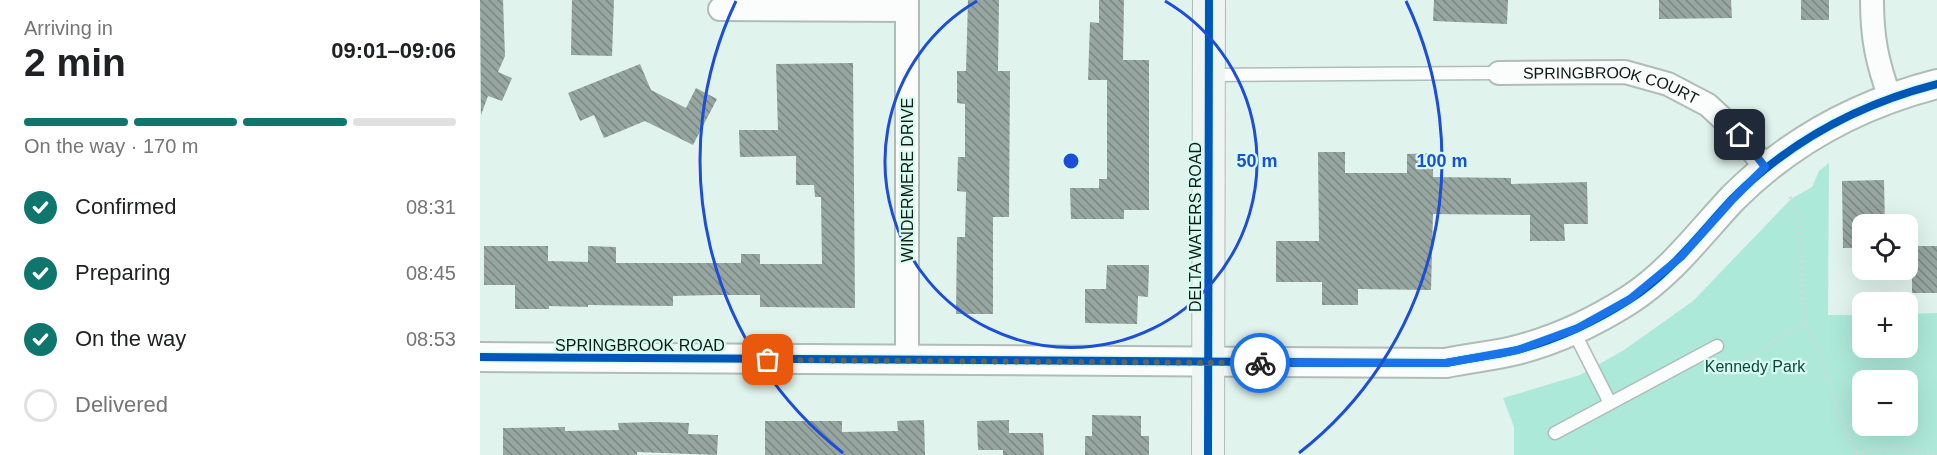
<!DOCTYPE html>
<html lang="en">
<head>
<meta charset="utf-8">
<style>
  :root { --surface:#fff; --page:#f6f6f6; --text:#202124; --muted:#757577; --line:#e0e0e0; --accent:#0f766e }
  body { margin:0; font-family:Helvetica,sans-serif; background:var(--page); color:var(--text); height:100vh; display:flex; flex-direction:column; font-size:22px; white-space:nowrap }
  * { box-sizing:border-box; margin:0 }
  p { font-size:20px; color:var(--muted) }
  .icon { flex:none; width:33px; height:33px; fill:none; stroke:currentColor; stroke-width:2; stroke-linecap:round; stroke-linejoin:round }
  .map { position:relative; flex:1; overflow:hidden }
  .details { display:flex; flex-direction:column; background:var(--surface); width:480px }
  .details>* { flex:none }
  .fabs { position:absolute; left:1372px; top:214px; display:grid; gap:12px }
  .fabs a { display:grid; place-items:center; width:66px; height:66px; border-radius:12px; background:var(--surface); box-shadow:0 6px 24px #0002; font-size:30px }
  .pin { position:absolute; display:grid; place-items:center; width:51px; height:51px; color:#fff; margin:-26px; border-radius:12px; box-shadow:0 3px 9px #0006 }
  .courier { position:absolute; display:grid; place-items:center; width:60px; height:60px; margin:-30px; border:4px solid #1a73e8; border-radius:50%; background:#fff; color:#222; box-shadow:0 2px 8px #0007 }
  .summary em { font-style:normal; font-weight:700 }
  .summary div { display:flex; flex-direction:column-reverse }
  .summary { display:flex; align-items:center; justify-content:space-between; height:102px; padding:0 24px }
  h1 { font-size:39px; font-weight:700; line-height:45px }
  .bar { display:grid; grid-template-columns:repeat(4,1fr); gap:9px 6px; align-content:center; height:72px; padding:0 24px }
  .bar i { height:8px; border-radius:4px; background:var(--line) }
  .bar .selected { background:var(--accent) }
  .bar p { grid-column:span 4 }
  ol { padding:0 24px; list-style:none }
  li { display:flex; align-items:center; gap:18px; height:66px }
  li p { margin-inline-start:auto }
  li .icon { padding:6px; border-radius:50%; background:var(--accent); color:#fff; stroke-width:4 }
  li:last-child { color:var(--muted) }
  li i { width:33px; height:33px; border:3px solid var(--line); border-radius:50% }
  main { display:flex; flex:1; min-height:0 }
  .map>svg:first-child { display:block }
  .park { fill:#ade9d8; fill-rule:evenodd }
  .building { fill:url(#building-back-hatch) }
  .lines { fill:none; stroke-linecap:round; stroke-linejoin:round }
  .service-casing { stroke:#aebdb8; stroke-width:15 }
  .minor-casing { stroke:#aebdb8; stroke-width:26 }
  .tertiary-casing { stroke:#aebdb8; stroke-width:32 }
  .secondary-casing { stroke:#aebdb8; stroke-width:34 }
  .path { stroke:#d3d9d7; stroke-width:4; stroke-dasharray:1.5 4.5; stroke-linecap:butt }
  .service { stroke:#fafdfc; stroke-width:12 }
  .minor { stroke:#fafdfc; stroke-width:22 }
  .tertiary { stroke:#fafdfc; stroke-width:28 }
  .secondary { stroke:#eef5f3; stroke-width:32 }
  .cycleway-casing { stroke:#d8fbf0; stroke-width:11 }
  .cycleway { stroke:#0057b8; stroke-width:8 }
  .done { stroke:#586762; stroke-width:6; stroke-dasharray:0 10.8 }
  .route { stroke:#1a73e8; stroke-width:8 }
  .ring { fill:none; stroke:#1d4ed8; stroke-width:3 }
  .labels { text-anchor:middle; stroke-width:4.5; stroke-linejoin:round; paint-order:stroke }
  .street-label { font-size:16px; fill:#0e1b17; stroke:#d8fbf0 }
  .park-label { font-size:16px; fill:#0b473a; stroke:#d8fbf0 }
  .centre { fill:#1d4ed8; stroke:#d8fbf0; stroke-width:3 }
  .ring-label { font-size:18px; text-anchor:middle; font-weight:bold; fill:#1d4ed8; stroke:#d8fbf0; stroke-width:4.5; stroke-linejoin:round; paint-order:stroke }
</style>
</head>
<body>
<main>
<section class="details">
<div class="summary"><div><h1>2 min</h1><p>Arriving in</p></div><em>09:01–09:06</em></div>
<div class="bar"><i class="selected"></i><i class="selected"></i><i class="selected"></i><i></i><p>On the way · 170 m</p></div>
<ol>
<li><svg class="icon" aria-label="check" viewBox="0 0 24 24"><path d="M5 12l5 5 9-10"/></svg>Confirmed<p>08:31</p></li>
<li><svg class="icon" aria-label="check" viewBox="0 0 24 24"><path d="M5 12l5 5 9-10"/></svg>Preparing<p>08:45</p></li>
<li><svg class="icon" aria-label="check" viewBox="0 0 24 24"><path d="M5 12l5 5 9-10"/></svg>On the way<p>08:53</p></li>
<li><i></i>Delivered</li>
</ol>
</section>
<div class="map">
<svg width="1457" height="455" viewBox="0 0 1457 455">
  <defs>
    <pattern id="building-back-hatch" width="6" height="6" patternUnits="userSpaceOnUse" patternTransform="scale(1.5)"><rect width="6" height="6" fill="#97a6a1"/><path d="M-1 5l2 2M0 0l6 6M5-1l2 2" fill="none" stroke="#7a8682"/></pattern>
  </defs>
  <rect width="100%" height="100%" fill="#e0f3ed"/>
  <path class="park" d="M 1349,163 L 1348,315 L 1383,315 L 1383,348 L 1428,348 L 1428,314 L 1457,313 L 1457,455 L 1034,455 L 1034,427 L 1023,398 L 1100,375 L 1144,350 L 1213,301 L 1311,199 L 1332,187 L 1339,171 ZM 1383,381 L 1428,381 L 1428,426 L 1383,426 Z"/>
  <path class="building" d="M 0,0 L 23,0 L 25,56 L 18,72 L 32,78 L 22,101 L 8,96 L 1,115 Z
    M 92,0 L 134,0 L 132,56 L 91,55 Z
    M 488,0 L 519,0 L 518,71 L 530,71 L 529,217 L 513,217 L 513,314 L 476,314 L 477,237 L 485,237 L 486,192 L 477,191 L 478,157 L 485,157 L 485,104 L 477,103 L 477,71 L 486,71 Z
    M 619,0 L 644,0 L 643,60 L 669,60 L 669,210 L 644,210 L 644,219 L 591,219 L 590,188 L 619,188 L 619,179 L 627,179 L 627,80 L 608,80 L 610,22 L 619,23 Z
    M 954,0 L 1028,0 L 1027,24 L 953,21 Z
    M 1179,0 L 1251,0 L 1252,18 L 1179,19 Z
    M 1321,0 L 1349,0 L 1349,20 L 1321,20 Z
    M 373,63 L 375,308 L 280,307 L 280,295 L 235,295 L 193,296 L 193,306 L 108,305 L 108,307 L 69,306 L 69,309 L 35,309 L 35,285 L 4,285 L 4,246 L 68,246 L 68,261 L 108,262 L 108,246 L 136,247 L 136,263 L 261,263 L 261,254 L 280,254 L 280,264 L 342,264 L 341,197 L 335,197 L 334,185 L 316,185 L 316,156 L 260,157 L 259,130 L 298,130 L 296,64 Z
    M 160,64 L 171,90 L 206,108 L 216,88 L 237,99 L 213,145 L 165,121 L 124,138 L 114,115 L 100,121 L 88,93 Z
    M 838,152 L 865,152 L 865,173 L 927,173 L 927,154 L 953,153 L 953,177 L 1031,178 L 1031,184 L 1107,182 L 1108,224 L 1084,224 L 1085,241 L 1050,241 L 1050,215 L 953,214 L 951,290 L 878,289 L 878,305 L 842,305 L 842,282 L 796,282 L 796,241 L 839,241 Z
    M 1404,180 L 1405,225 L 1383,225 L 1383,248 L 1363,248 L 1362,181 Z
    M 1432,246 L 1457,246 L 1457,293 L 1432,293 Z
    M 627,265 L 669,265 L 668,297 L 658,296 L 657,324 L 605,323 L 605,289 L 626,289 Z
    M 612,415 L 661,416 L 661,436 L 669,436 L 669,455 L 605,455 L 605,436 L 612,436 Z
    M 444,420 L 445,455 L 285,455 L 285,421 L 362,421 L 362,432 L 418,431 L 417,421 Z
    M 529,420 L 529,433 L 563,433 L 564,455 L 523,455 L 523,450 L 498,450 L 497,421 Z
    M 175,422 L 209,423 L 208,434 L 238,435 L 237,455 L 157,452 L 157,455 L 23,455 L 23,428 L 85,427 L 85,431 L 139,430 L 138,423 Z"/>
  <g class="lines">
    <defs>
      <path id="service" d="M 729,75 L 1019,73
        M 1093,330 L 1130,403
        M 1075,433 L 1237,346"/>
      <g id="minor">
        <path d="M 1392,0 C 1392,38 1397,62 1410,98"/>
        <path d="M 240,9 L 427,10"/>
        <path id="s1" d="M 1019,73 L 1145,72 L 1188,84 L 1228,105 L 1260,135 L 1285,167"/>
        <path d="M 427,360 L 427,0"/>
      </g>
      <path id="tertiary" d="M 0,357 L 966,363 C 989,358 1014,356 1037,350 C 1076,340 1116,321 1149,300 C 1191,273 1220,233 1253,198 C 1310,141 1379,104 1457,84"/>
      <path id="secondary" d="M 728,455 L 729,0"/>
    </defs>
    <use href="#service" class="service-casing"/>
    <use href="#minor" class="minor-casing"/>
    <use href="#tertiary" class="tertiary-casing"/>
    <use href="#secondary" class="secondary-casing"/>
    <path class="path" d="M 1310,197 L 1318,217 L 1322,261 L 1322,301 L 1327,328 L 1344,364 L 1361,420 L 1377,455
      M 1261,366 L 1295,340 L 1326,323
      M 1115,452 L 1116,455
      M 1376,453 L 1413,447 L 1457,454"/>
    <use href="#service" class="service"/>
    <use href="#minor" class="minor"/>
    <use href="#tertiary" class="tertiary"/>
    <use href="#secondary" class="secondary"/>
    <defs>
      <path id="cycleway" d="M 0,357 L 966,363 C 989,358 1014,356 1037,350 C 1076,340 1116,321 1149,300 C 1191,273 1220,233 1253,198 C 1310,141 1379,104 1457,84
        M 728,455 L 729,0"/>
    </defs>
    <use href="#cycleway" class="cycleway-casing"/>
    <use href="#cycleway" class="cycleway"/>
  </g>
  <g class="lines">
    <path class="done" d="M 288,360 L 780,363"/>
    <path class="route" d="M 780,363 L 966,363 L 1038,350 L 1098,328 L 1150,299 L 1201,257 L 1252,200 L 1285,167 L 1260,135"/>
  </g>
  <g class="ring">
    <path d="M685 1A186 186 0 1 1 497 1"/>
    <path d="M363 453A371 371 0 0 1 256 1M926 1A371 371 0 0 1 819 453"/>
  </g>
  <g class="labels">
    <g class="street-label">
      <text dy="6" stroke="none"><textPath href="#s1" startOffset="114">SPRINGBROOK COURT</textPath></text>
      <text transform="translate(427 180) rotate(-90)" y="6">WINDERMERE DRIVE</text>
      <text transform="translate(715 227) rotate(-90)" y="6">DELTA WATERS ROAD</text>
      <text x="160" y="351">SPRINGBROOK ROAD</text>
    </g>
    <g class="park-label">
      <text x="1275" y="372">Kennedy Park</text>
    </g>
  </g>
  <circle cx="591" cy="161" r="9" class="centre"/>
  <g class="ring-label">
    <text x="777" y="167">50 m</text>
    <text x="962" y="167">100 m</text>
  </g>
</svg>
<div class="fabs">
<a><svg class="icon" aria-label="locate" viewBox="0 0 24 24"><circle cx="12" cy="12" r="6"/><path d="M12 2v4M12 18v4M2 12h4M18 12h4"/></svg></a>
<a>+</a>
<a>−</a>
</div>
<div class="pin" style="left:288px;top:360px;background:#ea580c"><svg class="icon" aria-label="bag" viewBox="0 0 24 24"><path d="M5 8h14l-1 12H6zM9 8a3 3 0 0 1 6 0"/></svg></div>
<div class="pin" style="left:1260px;top:135px;background:#1f2937"><svg class="icon" aria-label="home" viewBox="0 0 24 24"><path d="M3 11l9-7 9 7M6 9v11h12V9"/></svg></div>
<div class="courier" style="left:780px;top:363px"><svg class="icon" aria-label="bike" viewBox="0 0 24 24"><circle cx="6" cy="16" r="4"/><circle cx="18" cy="16" r="4"/><path d="M6 16l4-8h5l3 8M10 8l3 8H6M13 5h3"/></svg></div>
</div>
</main>
</body>
</html>
